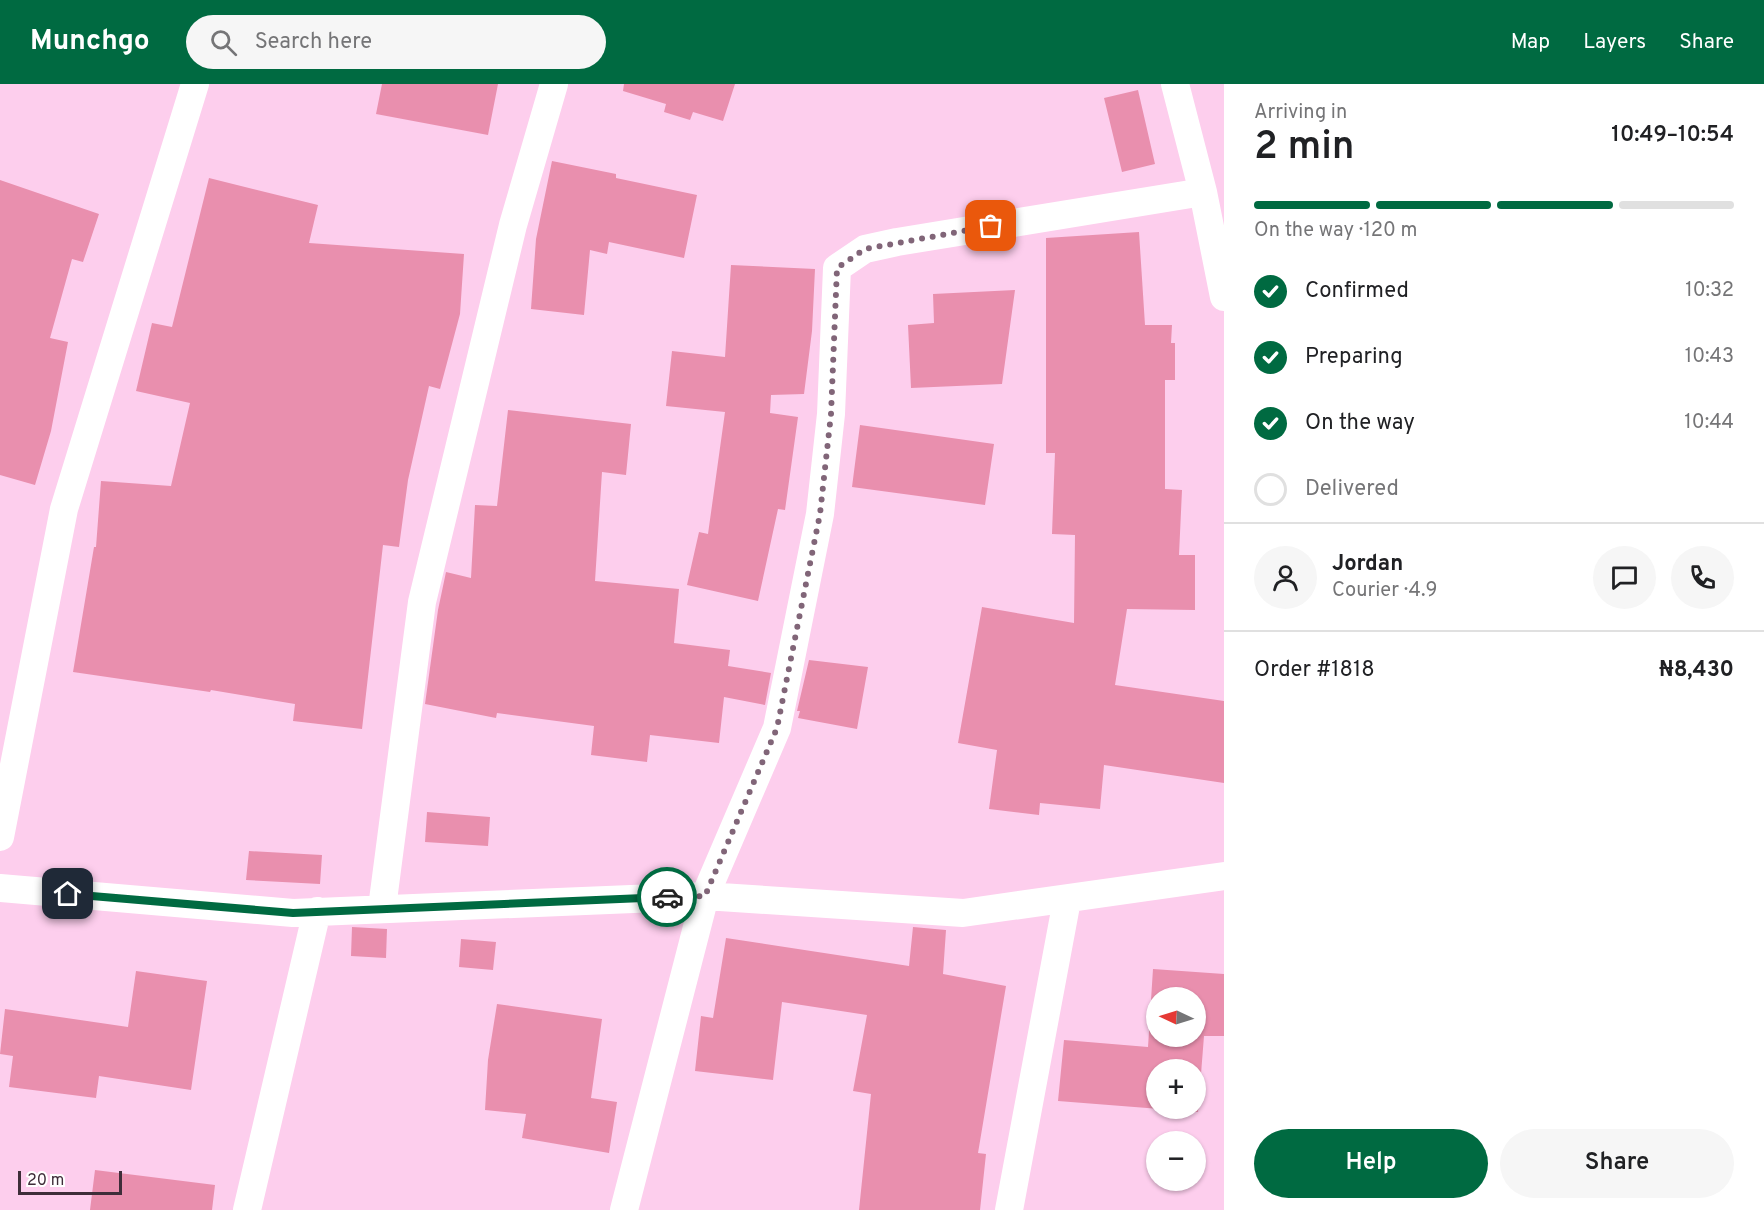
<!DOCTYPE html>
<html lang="en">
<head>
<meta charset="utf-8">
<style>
  :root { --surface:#fff; --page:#f6f6f6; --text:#202124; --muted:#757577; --line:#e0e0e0; --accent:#006a41 }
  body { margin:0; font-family:Overpass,sans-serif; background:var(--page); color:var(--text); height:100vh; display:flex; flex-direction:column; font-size:22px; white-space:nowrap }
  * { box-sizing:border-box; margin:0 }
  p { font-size:20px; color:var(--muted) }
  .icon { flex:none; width:33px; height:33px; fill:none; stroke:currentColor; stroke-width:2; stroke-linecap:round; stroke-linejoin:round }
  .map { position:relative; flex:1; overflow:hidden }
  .drawer { display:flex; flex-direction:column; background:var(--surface); width:540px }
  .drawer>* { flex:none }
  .needle { width:39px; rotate:274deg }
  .fabs { position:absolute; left:1146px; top:903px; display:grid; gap:12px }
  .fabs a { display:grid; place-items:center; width:60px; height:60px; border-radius:50%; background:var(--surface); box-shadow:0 2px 4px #0004; font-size:30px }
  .scale { position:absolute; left:18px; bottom:15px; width:104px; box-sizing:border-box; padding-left:6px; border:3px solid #3e2d39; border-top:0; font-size:16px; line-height:21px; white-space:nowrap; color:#3e2d39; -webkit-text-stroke:4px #fff; paint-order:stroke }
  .pin { position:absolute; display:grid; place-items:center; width:51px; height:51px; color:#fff; margin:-26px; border-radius:12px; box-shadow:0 3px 9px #0006 }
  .courier { position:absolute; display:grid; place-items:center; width:60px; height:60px; margin:-30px; border:4px solid #006a41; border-radius:50%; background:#fff; color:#222; box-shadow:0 2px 8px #0007 }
  .head em { font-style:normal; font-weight:600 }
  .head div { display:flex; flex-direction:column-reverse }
  .head { display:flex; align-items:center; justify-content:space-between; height:102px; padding:0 30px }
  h1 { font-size:39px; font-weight:600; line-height:45px }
  .bar { display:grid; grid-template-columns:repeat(4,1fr); gap:9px 6px; align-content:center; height:72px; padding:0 30px }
  .bar i { height:8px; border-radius:4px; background:var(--line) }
  .bar .on { background:var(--accent) }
  .bar p { grid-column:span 4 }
  .line { display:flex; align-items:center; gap:15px; padding:0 30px; border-top:2px solid var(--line) }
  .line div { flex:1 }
  .round { display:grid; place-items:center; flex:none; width:63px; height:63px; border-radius:32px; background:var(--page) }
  ol { padding:0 30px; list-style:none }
  li { display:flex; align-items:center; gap:18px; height:66px }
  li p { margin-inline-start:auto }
  li .icon { padding:6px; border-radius:50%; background:var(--accent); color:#fff; stroke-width:4 }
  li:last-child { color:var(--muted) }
  li i { width:33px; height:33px; border:3px solid var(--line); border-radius:50% }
  .primary-button { display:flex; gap:12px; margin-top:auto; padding:12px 30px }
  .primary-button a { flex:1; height:69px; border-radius:36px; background:var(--accent); color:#fff; font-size:24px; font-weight:600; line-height:69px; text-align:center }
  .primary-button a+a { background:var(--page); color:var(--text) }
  header { display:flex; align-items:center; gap:36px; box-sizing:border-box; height:84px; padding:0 30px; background:var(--accent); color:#fff }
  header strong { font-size:28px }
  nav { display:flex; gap:33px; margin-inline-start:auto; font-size:21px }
  .search { width:420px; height:54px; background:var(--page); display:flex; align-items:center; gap:15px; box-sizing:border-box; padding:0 21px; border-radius:33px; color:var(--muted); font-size:22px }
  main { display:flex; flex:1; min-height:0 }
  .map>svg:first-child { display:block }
  .building { fill:#e98fae; fill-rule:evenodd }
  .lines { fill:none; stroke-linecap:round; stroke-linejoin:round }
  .street { stroke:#fff; stroke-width:28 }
  .done { stroke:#816578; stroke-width:6; stroke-dasharray:0 10.8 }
  .route { stroke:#006a41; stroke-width:8 }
</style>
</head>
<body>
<header>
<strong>Munchgo</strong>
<div class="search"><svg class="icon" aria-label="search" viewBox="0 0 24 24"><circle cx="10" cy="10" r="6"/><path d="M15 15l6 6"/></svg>Search here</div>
<nav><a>Map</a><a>Layers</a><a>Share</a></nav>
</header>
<main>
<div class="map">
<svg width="1224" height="1126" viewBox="0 0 1224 1126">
  <rect width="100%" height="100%" fill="#fdceed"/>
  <path class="building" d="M 382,0 L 498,0 L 488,51 L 376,30 Z
    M 624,0 L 735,0 L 723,37 L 693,28 L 690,36 L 664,28 L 666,20 L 623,7 Z
    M 1138,6 L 1155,80 L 1122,88 L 1104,14 Z
    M 552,77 L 616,90 L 616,94 L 697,111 L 684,174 L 609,158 L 607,170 L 590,166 L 584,231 L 531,225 L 536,155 Z
    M 209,94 L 318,121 L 309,159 L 464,170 L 460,230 L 440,305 L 429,302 L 408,396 L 399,463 L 383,461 L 362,645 L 293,637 L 295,620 L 211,606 L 210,608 L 73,588 L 94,463 L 96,463 L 101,397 L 171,402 L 190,319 L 136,307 L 152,239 L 172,243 Z
    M 0,96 L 99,130 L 83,178 L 72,175 L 50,254 L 68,258 L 51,347 L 35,401 L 0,391 Z
    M 1139,148 L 1145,241 L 1172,241 L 1171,259 L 1175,259 L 1175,296 L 1165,296 L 1165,405 L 1182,406 L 1179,471 L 1195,471 L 1195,526 L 1127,525 L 1115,601 L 1224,617 L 1224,699 L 1104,681 L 1100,725 L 1040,719 L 1039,731 L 989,725 L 997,666 L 958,659 L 982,523 L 1074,539 L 1075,451 L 1052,450 L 1055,369 L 1046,369 L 1046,154 Z
    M 731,181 L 815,185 L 812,247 L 804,310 L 771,311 L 770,329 L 798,333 L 785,426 L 778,425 L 758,517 L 687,501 L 699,448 L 708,450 L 725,328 L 666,322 L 672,267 L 725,273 Z
    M 1015,206 L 1002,300 L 911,304 L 908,241 L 934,239 L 933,210 Z
    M 508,326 L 631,340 L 626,391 L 602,388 L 595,497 L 679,505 L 674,559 L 730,566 L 728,582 L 771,589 L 765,621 L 724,613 L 719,659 L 650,651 L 647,678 L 591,671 L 594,642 L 497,629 L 496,634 L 425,620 L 438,526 L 446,488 L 471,494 L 475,421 L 497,422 Z
    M 860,341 L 994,360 L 985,421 L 852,403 Z
    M 809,576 L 868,583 L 857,645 L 798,634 L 800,627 L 797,627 Z
    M 427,728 L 490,733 L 488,762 L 425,758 Z
    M 249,767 L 322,771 L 320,800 L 246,796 Z
    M 352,843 L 387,845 L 386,874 L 351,872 Z
    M 913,843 L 946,846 L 943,890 L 1006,902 L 978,1069 L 986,1070 L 980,1126 L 859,1126 L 871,1010 L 853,1007 L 867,931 L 782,918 L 773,996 L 695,987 L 701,932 L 713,934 L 726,854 L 909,882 Z
    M 461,855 L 496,858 L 493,886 L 459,883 Z
    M 1153,885 L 1224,890 L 1224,952 L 1204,952 L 1198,1028 L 1058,1017 L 1064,956 L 1148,963 ZM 1156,914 L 1196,914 L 1196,952 L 1156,952 ZM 1156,986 L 1196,986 L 1196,1024 L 1156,1024 Z
    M 136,887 L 207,897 L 191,1006 L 99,992 L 96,1014 L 9,1003 L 13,972 L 0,970 L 5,925 L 128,943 Z
    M 497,920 L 602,935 L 591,1014 L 617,1018 L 609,1069 L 522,1054 L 526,1030 L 485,1026 L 488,976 Z
    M 95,1086 L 215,1101 L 212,1126 L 90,1126 Z"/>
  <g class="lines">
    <path class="street" d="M 1175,0 L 1203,108 L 1224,213
      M 0,753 L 64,425 L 195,0
      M 0,804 L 293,829 L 705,812 L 963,829 L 1224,792
      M 382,824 L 422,518 L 513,141 L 554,0
      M 247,1126 L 317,827
      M 624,1126 L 705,812 L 777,644 L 820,430 L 831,330 L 837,184 L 865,165 L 897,158 L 1203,108
      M 1009,1126 L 1067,816"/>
  </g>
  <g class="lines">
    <path class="done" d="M 667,813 L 705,812 L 777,644 L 820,430 L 831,330 L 837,184 L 865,165 L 991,142"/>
    <path class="route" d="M 68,810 L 293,829 L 667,813"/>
  </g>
</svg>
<div class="fabs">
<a><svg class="needle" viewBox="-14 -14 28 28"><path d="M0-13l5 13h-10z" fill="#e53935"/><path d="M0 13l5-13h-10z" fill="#757577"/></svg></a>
<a>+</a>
<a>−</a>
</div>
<div class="scale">20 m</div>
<div class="pin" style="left:991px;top:142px;background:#ea580c"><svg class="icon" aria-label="bag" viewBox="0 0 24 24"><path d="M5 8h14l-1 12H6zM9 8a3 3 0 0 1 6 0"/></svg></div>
<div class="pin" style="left:68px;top:810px;background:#1f2937"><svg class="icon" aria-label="home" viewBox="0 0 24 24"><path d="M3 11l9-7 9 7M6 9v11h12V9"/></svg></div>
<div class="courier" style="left:667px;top:813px"><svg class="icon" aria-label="car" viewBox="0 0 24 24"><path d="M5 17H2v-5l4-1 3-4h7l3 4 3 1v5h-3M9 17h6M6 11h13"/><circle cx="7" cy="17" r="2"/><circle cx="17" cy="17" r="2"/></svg></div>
</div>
<section class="drawer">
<div class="head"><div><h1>2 min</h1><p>Arriving in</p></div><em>10:49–10:54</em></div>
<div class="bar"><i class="on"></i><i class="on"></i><i class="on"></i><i></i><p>On the way · 120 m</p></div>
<ol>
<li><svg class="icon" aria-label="check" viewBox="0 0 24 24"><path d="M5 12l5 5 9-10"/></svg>Confirmed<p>10:32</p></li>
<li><svg class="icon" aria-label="check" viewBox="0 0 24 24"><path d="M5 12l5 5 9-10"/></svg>Preparing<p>10:43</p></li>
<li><svg class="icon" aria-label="check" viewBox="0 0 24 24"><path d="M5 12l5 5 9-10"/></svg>On the way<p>10:44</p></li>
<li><i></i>Delivered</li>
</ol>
<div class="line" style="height:108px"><a class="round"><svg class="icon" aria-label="person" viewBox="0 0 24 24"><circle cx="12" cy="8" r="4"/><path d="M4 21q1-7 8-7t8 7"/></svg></a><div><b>Jordan</b><p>Courier · 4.9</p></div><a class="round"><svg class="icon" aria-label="chat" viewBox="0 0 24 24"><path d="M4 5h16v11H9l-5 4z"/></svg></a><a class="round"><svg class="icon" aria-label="phone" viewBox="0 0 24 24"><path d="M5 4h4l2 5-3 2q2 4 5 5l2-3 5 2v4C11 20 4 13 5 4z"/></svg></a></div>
<div class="line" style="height:78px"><div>Order #1818</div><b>₦8,430</b></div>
<div class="primary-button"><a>Help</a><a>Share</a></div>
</section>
</main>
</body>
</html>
